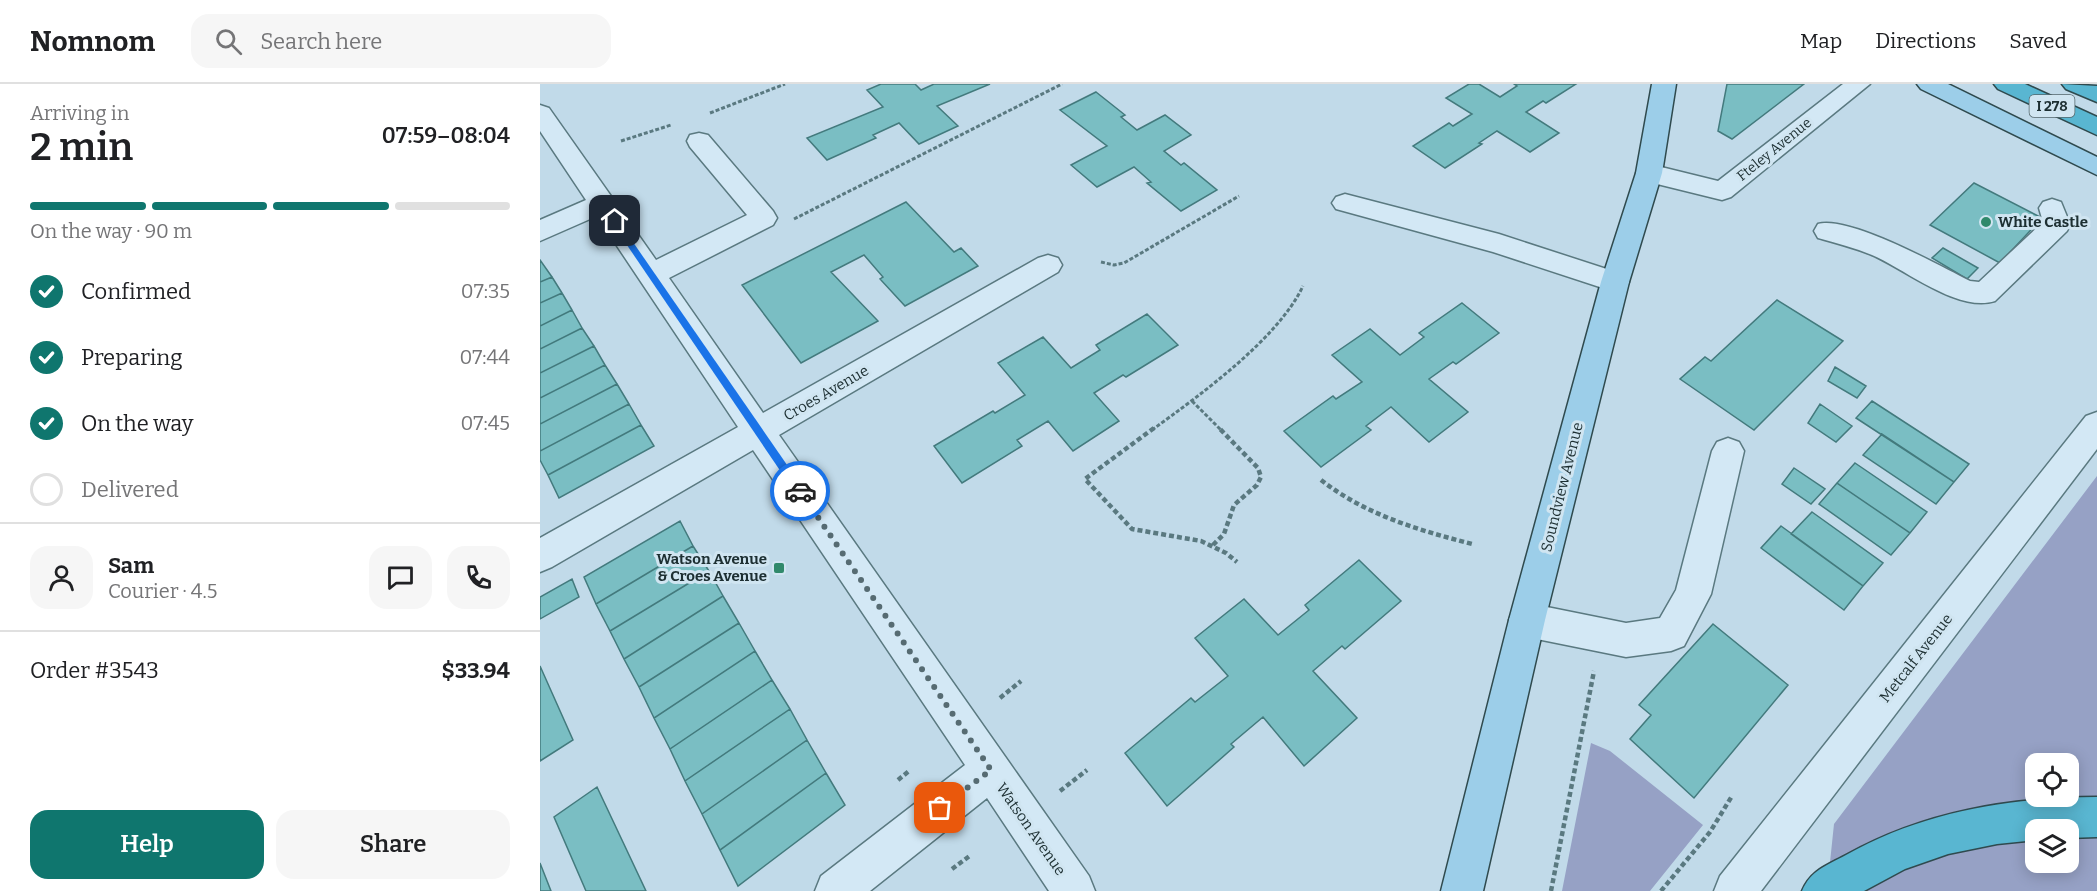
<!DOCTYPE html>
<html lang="en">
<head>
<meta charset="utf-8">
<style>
  :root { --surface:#fff; --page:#f6f6f6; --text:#202124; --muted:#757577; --line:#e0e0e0; --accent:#0f766e }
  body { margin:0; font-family:Bitter,serif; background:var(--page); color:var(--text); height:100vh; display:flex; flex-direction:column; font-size:22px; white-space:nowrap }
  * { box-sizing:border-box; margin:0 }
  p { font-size:20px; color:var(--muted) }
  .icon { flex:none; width:33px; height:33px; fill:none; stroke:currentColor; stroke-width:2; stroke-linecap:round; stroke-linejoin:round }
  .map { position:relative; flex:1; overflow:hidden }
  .side { display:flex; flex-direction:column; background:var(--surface); width:540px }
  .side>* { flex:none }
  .tools { position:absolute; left:1485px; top:669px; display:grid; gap:12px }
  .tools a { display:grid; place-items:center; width:54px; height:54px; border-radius:12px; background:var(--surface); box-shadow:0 3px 15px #0003; font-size:30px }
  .pin { position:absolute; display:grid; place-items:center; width:51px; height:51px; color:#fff; margin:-26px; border-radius:12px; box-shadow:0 3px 9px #0006 }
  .courier { position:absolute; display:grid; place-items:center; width:60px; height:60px; margin:-30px; border:4px solid #1a73e8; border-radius:50%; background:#fff; color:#222; box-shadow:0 2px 8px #0007 }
  .summary em { font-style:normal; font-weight:600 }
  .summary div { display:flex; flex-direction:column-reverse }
  .summary { display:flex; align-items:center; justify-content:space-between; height:102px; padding:0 30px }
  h1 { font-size:39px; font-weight:600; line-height:45px }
  .bar { display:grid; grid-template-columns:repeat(4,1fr); gap:9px 6px; align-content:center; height:72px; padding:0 30px }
  .bar i { height:8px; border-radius:4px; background:var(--line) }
  .bar .on { background:var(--accent) }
  .bar p { grid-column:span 4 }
  .line { display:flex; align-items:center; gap:15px; padding:0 30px; border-top:2px solid var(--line) }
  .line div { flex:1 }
  .round { display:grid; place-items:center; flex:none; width:63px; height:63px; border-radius:18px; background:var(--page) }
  ol { padding:0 30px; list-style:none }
  li { display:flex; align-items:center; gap:18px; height:66px }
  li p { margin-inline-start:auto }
  li .icon { padding:6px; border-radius:50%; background:var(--accent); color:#fff; stroke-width:4 }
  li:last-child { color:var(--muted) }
  li i { width:33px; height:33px; border:3px solid var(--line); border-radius:50% }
  .primary-button { display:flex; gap:12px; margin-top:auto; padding:12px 30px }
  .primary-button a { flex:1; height:69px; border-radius:18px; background:var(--accent); color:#fff; font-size:24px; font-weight:600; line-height:69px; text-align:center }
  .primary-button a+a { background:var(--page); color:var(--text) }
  header { display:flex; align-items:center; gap:36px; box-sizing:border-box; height:84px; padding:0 30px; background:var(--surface); border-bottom:2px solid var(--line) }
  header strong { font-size:28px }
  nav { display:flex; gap:33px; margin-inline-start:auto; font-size:21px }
  .search { width:420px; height:54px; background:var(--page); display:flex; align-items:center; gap:15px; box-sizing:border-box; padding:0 21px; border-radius:18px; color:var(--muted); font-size:22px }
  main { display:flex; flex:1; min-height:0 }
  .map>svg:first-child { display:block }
  .green { fill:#96a1c5; fill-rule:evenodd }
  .building { fill:#7abec3; stroke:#437a7d; stroke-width:1.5 }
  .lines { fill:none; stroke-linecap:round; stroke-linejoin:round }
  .minor-casing { stroke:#5a7980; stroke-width:3 }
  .major-casing { stroke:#2f4a4e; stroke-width:3 }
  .highway-casing { stroke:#2f4a4e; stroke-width:3 }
  .path-far1 { stroke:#5a7980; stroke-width:3; stroke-dasharray:4 2; stroke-linecap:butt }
  .path { stroke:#5a7980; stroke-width:4.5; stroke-dasharray:5 3; stroke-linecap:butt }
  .minor { fill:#d3e8f5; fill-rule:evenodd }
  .major { fill:#9ccee9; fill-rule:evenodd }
  .highway { fill:#59b6d1; fill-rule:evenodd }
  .route { fill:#1a73e8 }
  .done { stroke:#566b72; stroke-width:6; stroke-dasharray:0 10.8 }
  .poi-dot { fill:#30896b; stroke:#d0e5f1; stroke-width:2 }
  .labels { text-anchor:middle; stroke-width:6; stroke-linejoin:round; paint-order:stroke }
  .shield { fill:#d0e5f1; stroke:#53666b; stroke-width:1.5 }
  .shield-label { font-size:14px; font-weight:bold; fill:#1d2f32 }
  .far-street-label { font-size:14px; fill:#1d2f32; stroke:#d0e5f1 }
  .poi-label { font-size:15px; font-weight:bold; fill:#1d2f32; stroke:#d0e5f1; text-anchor:start }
  .street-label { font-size:15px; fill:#1d2f32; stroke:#d0e5f1 }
</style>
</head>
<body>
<header>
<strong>Nomnom</strong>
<div class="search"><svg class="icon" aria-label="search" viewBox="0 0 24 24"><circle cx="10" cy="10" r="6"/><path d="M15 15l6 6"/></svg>Search here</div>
<nav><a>Map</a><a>Directions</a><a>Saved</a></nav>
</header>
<main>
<section class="side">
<div class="summary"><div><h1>2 min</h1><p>Arriving in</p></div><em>07:59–08:04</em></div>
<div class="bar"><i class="on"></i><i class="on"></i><i class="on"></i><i></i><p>On the way · 90 m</p></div>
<ol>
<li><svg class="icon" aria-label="check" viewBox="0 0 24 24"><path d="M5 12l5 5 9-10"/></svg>Confirmed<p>07:35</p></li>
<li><svg class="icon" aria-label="check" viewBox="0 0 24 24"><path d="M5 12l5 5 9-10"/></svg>Preparing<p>07:44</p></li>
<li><svg class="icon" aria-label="check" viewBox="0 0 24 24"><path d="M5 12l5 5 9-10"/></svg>On the way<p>07:45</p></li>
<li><i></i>Delivered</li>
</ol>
<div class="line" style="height:108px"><a class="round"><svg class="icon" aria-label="person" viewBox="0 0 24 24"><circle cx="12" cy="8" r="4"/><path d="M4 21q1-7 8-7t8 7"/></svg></a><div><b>Sam</b><p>Courier · 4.5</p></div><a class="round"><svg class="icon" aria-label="chat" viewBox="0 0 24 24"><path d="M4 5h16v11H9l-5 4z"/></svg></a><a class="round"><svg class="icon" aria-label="phone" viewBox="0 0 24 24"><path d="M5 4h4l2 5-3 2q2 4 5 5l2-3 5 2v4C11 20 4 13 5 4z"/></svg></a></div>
<div class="line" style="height:78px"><div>Order #3543</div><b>$33.94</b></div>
<div class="primary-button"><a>Help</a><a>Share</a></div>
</section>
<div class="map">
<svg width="1557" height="807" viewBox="0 0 1557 807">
  <rect width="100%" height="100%" fill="#c1dae9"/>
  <path class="green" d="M 1557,392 L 1557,807 L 1287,807 L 1294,740 ZM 1496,680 L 1528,680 L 1528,712 L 1496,712 ZM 1496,746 L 1528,746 L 1528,778 L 1496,778 Z
    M 1051,659 L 1070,667 L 1163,741 L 1110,807 L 1022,807 Z"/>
  <path class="building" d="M 341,0 L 375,0 L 381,6 L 394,0 L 450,0 L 397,22 L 418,42 L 379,60 L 359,39 L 333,51 L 336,54 L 287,76 L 267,54 L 343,23 L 327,6 Z
    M 929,0 L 939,0 L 960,13 L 977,2 L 974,0 L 1036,0 L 1006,19 L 1003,17 L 986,28 L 1019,49 L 990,68 L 957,47 L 939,59 L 942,60 L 905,84 L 873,62 L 909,39 L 913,42 L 932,30 L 906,14 Z
    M 1187,0 L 1264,0 L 1192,55 L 1178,47 Z
    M 556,8 L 585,31 L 581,33 L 597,46 L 625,31 L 651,51 L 624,67 L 641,81 L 644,79 L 677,106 L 641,127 L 607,99 L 611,98 L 594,83 L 557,103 L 531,81 L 567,62 L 520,26 Z
    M 1434,99 L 1502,134 L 1460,179 L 1390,141 Z
    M 366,118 L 414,168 L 421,164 L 438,182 L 365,222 L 340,195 L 343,193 L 324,171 L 291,188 L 338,237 L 261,279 L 202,201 Z
    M 1403,164 L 1438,184 L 1427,195 L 1392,174 Z
    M 0,176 L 12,193 L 0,198 Z
    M 12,193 L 22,209 L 0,219 L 0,198 Z
    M 22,209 L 32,226 L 0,242 L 0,219 Z
    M 1237,216 L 1303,257 L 1214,346 L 1140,295 L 1165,273 L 1171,277 Z
    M 922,219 L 959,249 L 916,280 L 913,278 L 889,295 L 928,328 L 889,358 L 851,323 L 826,342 L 831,346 L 781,383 L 744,347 L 793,312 L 796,315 L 822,298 L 792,271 L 830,245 L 860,271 L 884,253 L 879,249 Z
    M 32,226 L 42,244 L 0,265 L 0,242 Z
    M 607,230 L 638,261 L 586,293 L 583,291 L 554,309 L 579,337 L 533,367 L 508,337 L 477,356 L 482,362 L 422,399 L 394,362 L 453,327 L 455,329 L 485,311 L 458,279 L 503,253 L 531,284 L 560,266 L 556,261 Z
    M 42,244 L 54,262 L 0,289 L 0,265 Z
    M 54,262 L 65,281 L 0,314 L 0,289 Z
    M 65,281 L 77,300 L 0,340 L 0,314 Z
    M 1295,283 L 1326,302 L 1317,314 L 1288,297 Z
    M 77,300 L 89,320 L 0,367 L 0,340 Z
    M 1332,317 L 1429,380 L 1414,398 L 1316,334 Z
    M 89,320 L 101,341 L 8,391 L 0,376 L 0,367 Z
    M 1280,320 L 1312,342 L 1296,358 L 1268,339 Z
    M 101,341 L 114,362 L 19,414 L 8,391 Z
    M 1342,350 L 1414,398 L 1396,420 L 1323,371 Z
    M 1315,379 L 1387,428 L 1370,449 L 1297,399 Z
    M 1254,384 L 1285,405 L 1271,420 L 1242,400 Z
    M 1297,399 L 1370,449 L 1351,471 L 1279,420 Z
    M 1272,428 L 1343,479 L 1323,502 L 1251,450 Z
    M 140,437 L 153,462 L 56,520 L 44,493 Z
    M 1241,442 L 1323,502 L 1304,526 L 1221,464 Z
    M 153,462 L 169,487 L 70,547 L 56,520 Z
    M 819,476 L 861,517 L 805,565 L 802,562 L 773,587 L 817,634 L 764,682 L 723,633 L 691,660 L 694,663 L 627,722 L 585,669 L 651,614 L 655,618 L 688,592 L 655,554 L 704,515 L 738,551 L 769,526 L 765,521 Z
    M 169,487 L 183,512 L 84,575 L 70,547 Z
    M 32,495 L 39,513 L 0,535 L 0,513 Z
    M 183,512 L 199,539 L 99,603 L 84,575 Z
    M 199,539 L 215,567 L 114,634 L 99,603 Z
    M 1173,540 L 1248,601 L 1154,714 L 1090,655 L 1111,631 L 1099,621 Z
    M 215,567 L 232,596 L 130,665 L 114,634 Z
    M 0,582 L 33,656 L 0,677 Z
    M 232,596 L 250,625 L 145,697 L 130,665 Z
    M 250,625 L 267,656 L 162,730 L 145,697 Z
    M 267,656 L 286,689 L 180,766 L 162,730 Z
    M 286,689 L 305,721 L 198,802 L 180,766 Z
    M 57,703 L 106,807 L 46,807 L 14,733 Z
    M 0,779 L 11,807 L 0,807 Z"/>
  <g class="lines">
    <defs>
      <path id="minor" d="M 1303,0 L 1330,0 L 1191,113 L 1182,116 L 1109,98 L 1100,95 L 1096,89 L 1100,83 L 1109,80 L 1178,97 Z
        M 0,21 L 9,24 L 116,176 L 207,131 L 150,63 L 147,57 L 150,51 L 159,49 L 168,51 L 233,127 L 237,134 L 233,141 L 129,194 L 223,329 L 498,174 L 508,171 L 518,174 L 522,181 L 518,188 L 239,351 L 549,792 L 555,807 L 509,807 L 447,714 L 330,807 L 275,807 L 281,792 L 425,681 L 213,366 L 12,483 L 0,488 L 0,454 L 198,343 L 57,132 L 0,157 L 0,136 L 46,116 L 0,47 Z
        M 805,110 L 959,150 L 1085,191 L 1089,198 L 1085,205 L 1075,208 L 953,168 L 796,125 L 792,119 L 796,113 Z
        M 1512,115 L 1521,118 L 1530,140 L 1527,147 L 1455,217 C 1418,229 1365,185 1332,171 C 1315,164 1296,159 1278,154 L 1274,147 L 1278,140 C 1309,131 1400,182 1430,197 L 1439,198 L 1503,138 L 1499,124 L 1503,118 Z
        M 1557,328 L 1557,365 L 1221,807 L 1174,807 L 1180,792 L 1546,332 Z
        M 1188,354 L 1199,358 L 1204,367 L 1171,510 L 1144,562 L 1131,567 L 1086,573 L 987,553 L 974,548 L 969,536 L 974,524 L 987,519 L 1086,539 L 1120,534 L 1136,506 L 1172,367 L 1177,358 Z"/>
      <path id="major" d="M 1112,0 L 1136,0 L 1122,89 L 1089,198 L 1005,536 L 943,807 L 901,807 L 969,536 L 1061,198 L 1096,89 Z
        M 1377,0 L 1408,0 L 1557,73 L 1557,91 L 1381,5 Z"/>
      <path id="highway" d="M 1454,0 L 1485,0 L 1557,33 L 1557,51 L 1458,5 Z
        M 1522,0 L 1557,2 L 1557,18 L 1526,5 Z
        M 1557,713 L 1557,753 L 1528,754 L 1528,746 L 1496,746 L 1496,756 L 1457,760 L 1408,770 L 1365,785 L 1324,807 L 1262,807 C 1271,786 1286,782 1306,771 C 1385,727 1468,714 1557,713 Z"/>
    </defs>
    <use href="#minor" class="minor-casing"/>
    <use href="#major" class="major-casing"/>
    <use href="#highway" class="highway-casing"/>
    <path class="path-far1" d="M 170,29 L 245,0
      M 81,57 L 131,41
      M 254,135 L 522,0
      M 561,178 L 574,181 L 584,179 L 699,112
      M 652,317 L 681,346
      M 612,346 C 660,311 738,255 763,202"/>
    <path class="path" d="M 614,344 L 545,395 L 592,445 L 661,457 L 686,469 L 697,478
      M 781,396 C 826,431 878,446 932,460
      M 673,461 L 684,450 L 694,421 L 717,401 L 721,393 L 718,384 L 679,344
      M 460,614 L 481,597
      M 358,696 L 369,687
      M 520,707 L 547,686
      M 412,785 L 431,771
      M 1011,807 L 1054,587
      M 1121,807 L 1170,748 L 1192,712"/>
    <use href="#minor" class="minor"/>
    <use href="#major" class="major"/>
    <use href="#highway" class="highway"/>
  </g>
  <path class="route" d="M 75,134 L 77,135 L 263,404 L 263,410 L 256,410 L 72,139 L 72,135 Z"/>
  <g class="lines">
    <path class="done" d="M 260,407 L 451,686 L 400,724"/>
  </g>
  <g class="poi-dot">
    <circle cx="1446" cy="138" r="6"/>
    <rect x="233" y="478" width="12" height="12" rx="3"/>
  </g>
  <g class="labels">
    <rect class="shield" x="1489.5" y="11" width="45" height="22" rx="4.5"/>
    <g class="shield-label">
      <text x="1512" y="27">I 278</text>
    </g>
    <g class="far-street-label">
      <text transform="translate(1234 65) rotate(-39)" y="5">Fteley Avenue</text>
    </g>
    <g class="poi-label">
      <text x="1458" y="143">White Castle</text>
      <text x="227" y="480" text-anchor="end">Watson Avenue<tspan x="227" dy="17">&amp; Croes Avenue</tspan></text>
    </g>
    <g class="street-label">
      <text transform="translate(286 309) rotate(-30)" y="5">Croes Avenue</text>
      <text transform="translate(1022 403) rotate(-76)" y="5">Soundview Avenue</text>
      <text transform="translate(1376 574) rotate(-52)" y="5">Metcalf Avenue</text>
      <text transform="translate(491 745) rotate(55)" y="5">Watson Avenue</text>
    </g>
  </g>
</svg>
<div class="tools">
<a><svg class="icon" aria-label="locate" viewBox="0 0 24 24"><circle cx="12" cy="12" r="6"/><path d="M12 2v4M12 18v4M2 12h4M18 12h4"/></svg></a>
<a><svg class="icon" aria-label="layers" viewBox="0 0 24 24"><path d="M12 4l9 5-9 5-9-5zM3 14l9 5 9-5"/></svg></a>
</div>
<div class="pin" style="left:400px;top:724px;background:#ea580c"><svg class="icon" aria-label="bag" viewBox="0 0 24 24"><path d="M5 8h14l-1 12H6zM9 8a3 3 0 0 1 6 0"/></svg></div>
<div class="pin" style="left:75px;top:137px;background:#1f2937"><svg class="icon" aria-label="home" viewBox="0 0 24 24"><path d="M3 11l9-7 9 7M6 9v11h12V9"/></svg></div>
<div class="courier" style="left:260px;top:407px"><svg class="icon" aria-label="car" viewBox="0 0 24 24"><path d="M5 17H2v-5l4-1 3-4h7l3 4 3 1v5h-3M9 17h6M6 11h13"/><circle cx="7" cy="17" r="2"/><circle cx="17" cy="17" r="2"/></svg></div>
</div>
</main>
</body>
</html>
